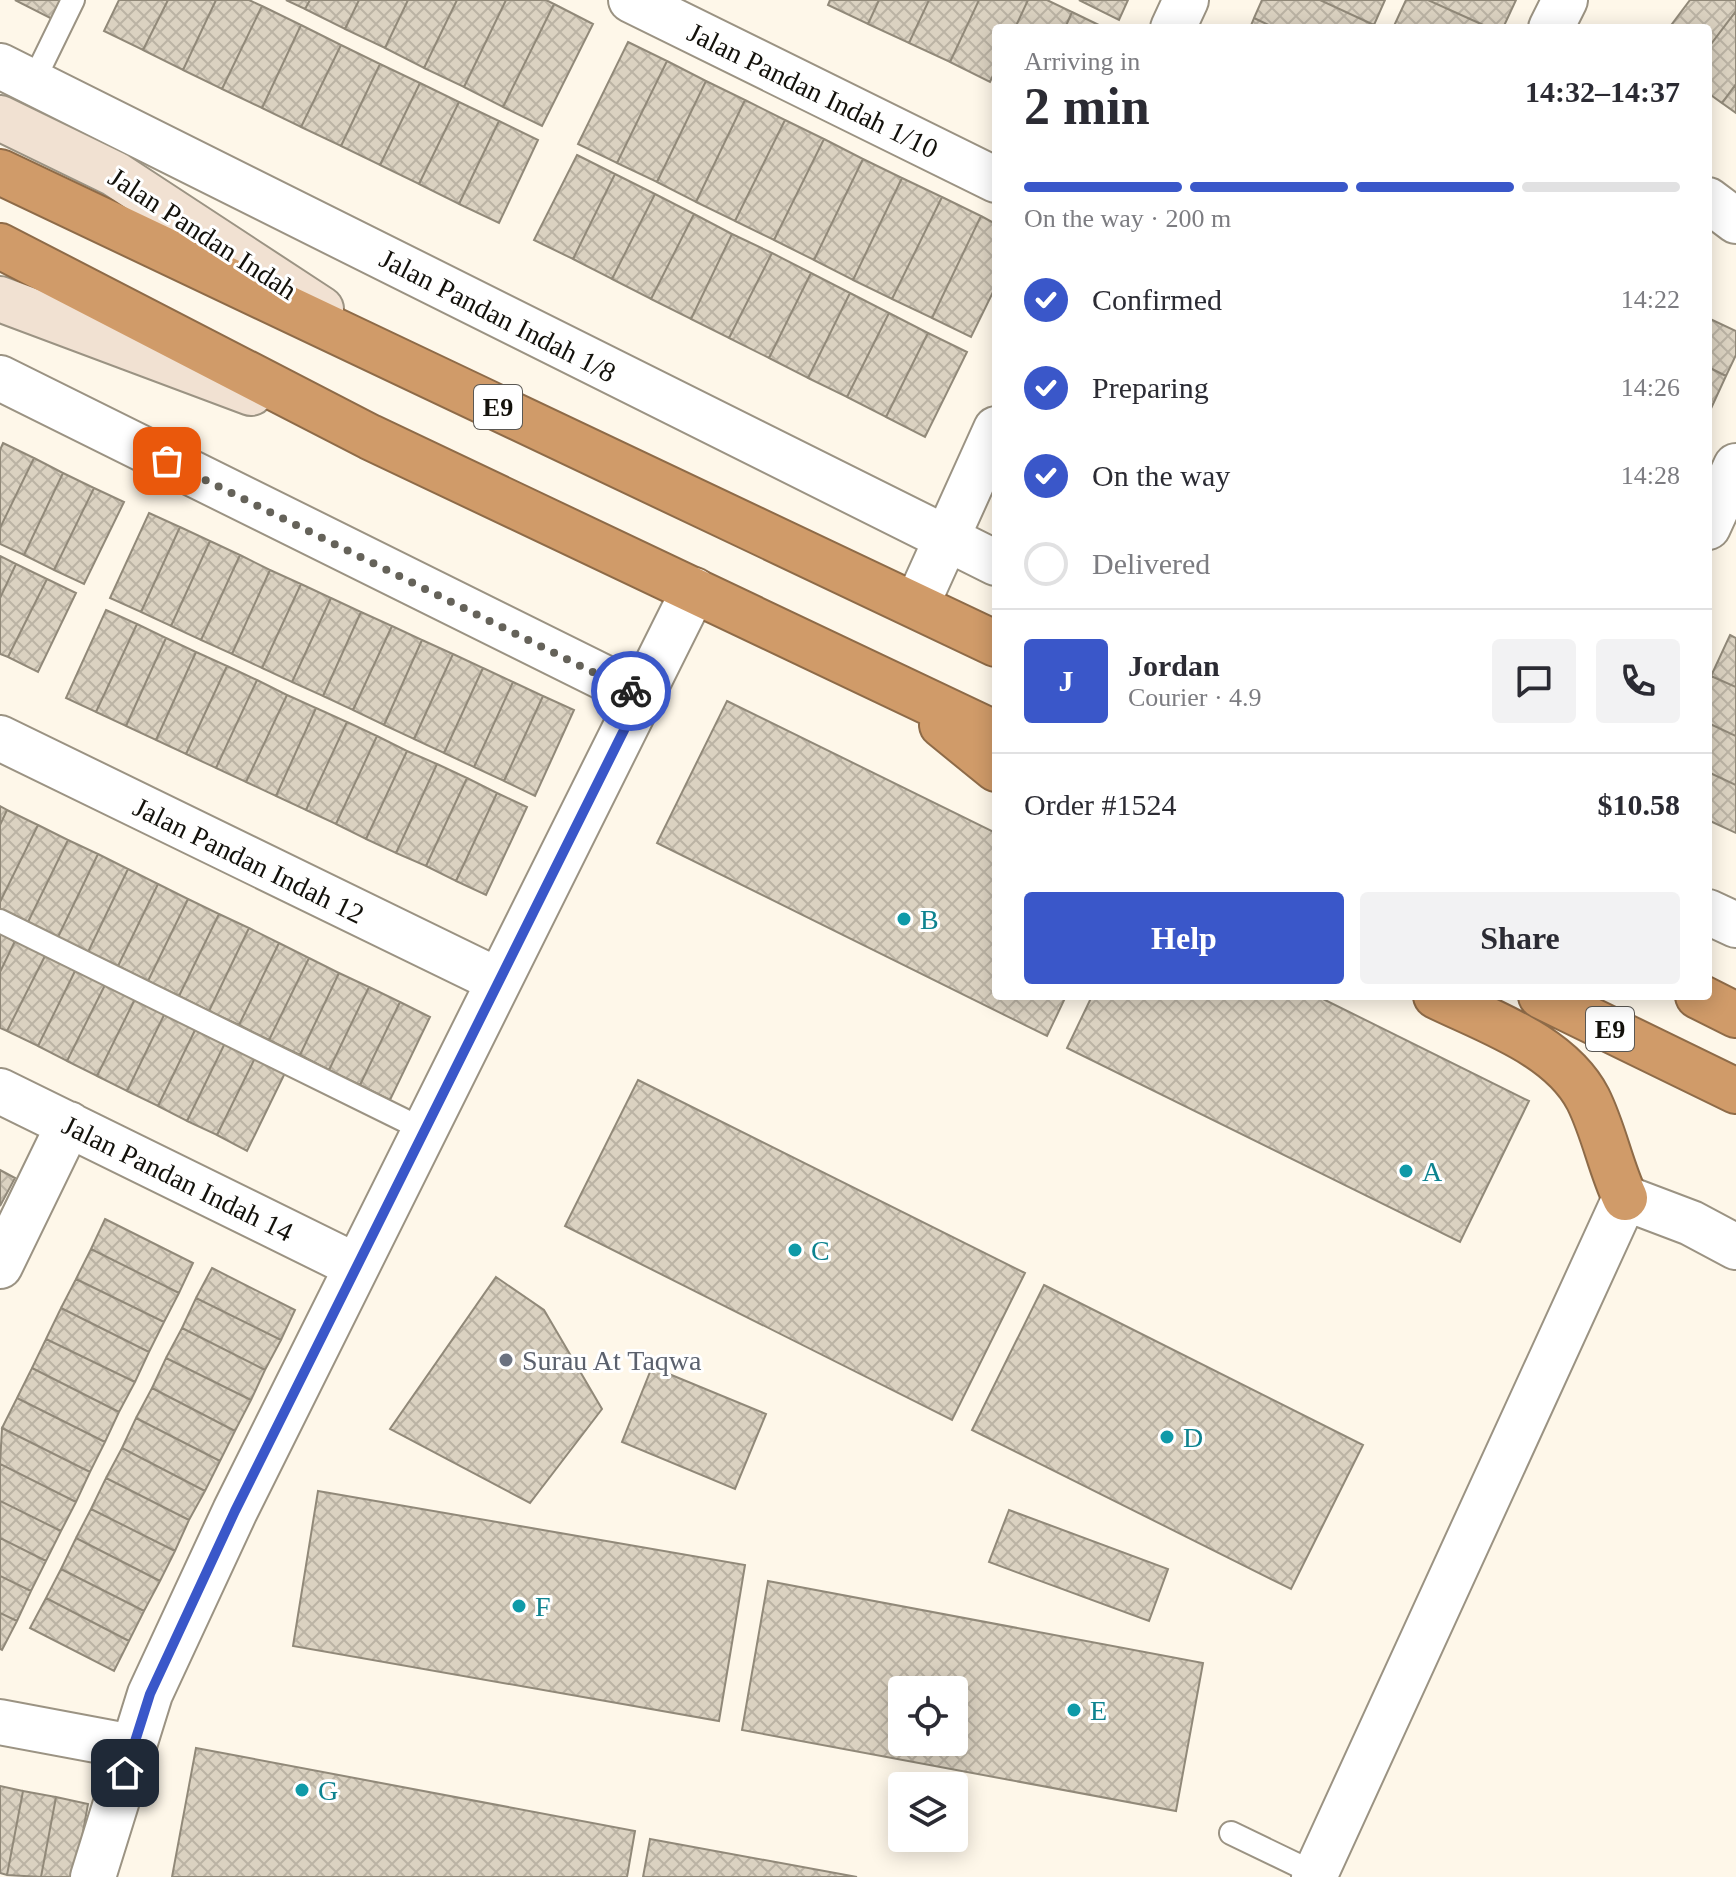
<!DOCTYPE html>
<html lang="en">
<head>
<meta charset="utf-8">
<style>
  :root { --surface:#fff; --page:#f2f2f3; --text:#2b2b33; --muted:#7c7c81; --line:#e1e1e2; --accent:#3a57c9 }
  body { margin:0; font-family:Georgia,serif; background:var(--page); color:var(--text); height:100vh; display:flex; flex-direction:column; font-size:30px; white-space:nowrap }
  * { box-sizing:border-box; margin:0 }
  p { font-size:26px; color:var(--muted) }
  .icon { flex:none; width:44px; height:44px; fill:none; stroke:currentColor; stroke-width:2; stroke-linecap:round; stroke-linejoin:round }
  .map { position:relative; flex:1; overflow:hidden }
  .drawer { position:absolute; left:992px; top:24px; width:720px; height:976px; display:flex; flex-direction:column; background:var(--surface); border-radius:8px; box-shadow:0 4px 20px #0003 }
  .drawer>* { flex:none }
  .tools { position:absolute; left:888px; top:1676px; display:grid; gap:16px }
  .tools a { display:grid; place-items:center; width:80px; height:80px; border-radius:8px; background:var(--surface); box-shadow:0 4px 20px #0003; font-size:40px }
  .pin { position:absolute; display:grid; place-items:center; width:68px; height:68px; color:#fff; margin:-34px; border-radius:16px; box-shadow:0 4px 12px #0006 }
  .courier { position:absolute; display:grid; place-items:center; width:80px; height:80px; margin:-40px; border:6px solid #3a57c9; border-radius:50%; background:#fff; color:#222; box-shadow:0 2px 10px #0007 }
  .summary em { font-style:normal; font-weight:700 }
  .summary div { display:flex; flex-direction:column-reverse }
  .summary { display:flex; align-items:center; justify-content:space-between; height:136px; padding:0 32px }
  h1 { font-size:52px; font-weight:700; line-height:60px }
  .bar { display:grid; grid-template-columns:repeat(4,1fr); gap:12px 8px; align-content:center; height:96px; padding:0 32px }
  .bar i { height:10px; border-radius:6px; background:var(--line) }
  .bar .current { background:var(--accent) }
  .bar p { grid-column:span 4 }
  .line { display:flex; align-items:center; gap:20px; padding:0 32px; border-top:2px solid var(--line) }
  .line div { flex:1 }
  .round { display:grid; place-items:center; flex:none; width:84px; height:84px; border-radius:8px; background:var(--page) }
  ol { padding:0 32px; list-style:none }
  li { display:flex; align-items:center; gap:24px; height:88px }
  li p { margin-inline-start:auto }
  li .icon { padding:8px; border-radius:50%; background:var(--accent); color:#fff; stroke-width:4 }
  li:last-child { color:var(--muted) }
  li i { width:44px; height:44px; border:4px solid var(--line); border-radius:50% }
  .cta { display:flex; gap:16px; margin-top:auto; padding:16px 32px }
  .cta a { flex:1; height:92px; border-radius:8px; background:var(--accent); color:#fff; font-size:32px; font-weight:700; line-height:92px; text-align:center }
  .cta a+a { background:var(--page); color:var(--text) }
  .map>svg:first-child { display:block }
  .building { fill:url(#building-cross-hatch); stroke:#918979; stroke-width:2; fill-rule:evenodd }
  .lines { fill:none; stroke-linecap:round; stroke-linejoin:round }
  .lane-casing { stroke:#9b9383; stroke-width:26 }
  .street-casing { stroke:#9b9383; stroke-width:48 }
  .secondary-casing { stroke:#9b9383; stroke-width:48 }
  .highway-casing { stroke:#8e6b48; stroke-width:48 }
  .lane { stroke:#fff; stroke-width:22 }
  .street { stroke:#fff; stroke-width:44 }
  .secondary { stroke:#f1e1d2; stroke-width:44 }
  .highway { stroke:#d09b69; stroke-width:44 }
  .done { stroke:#656259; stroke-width:8; stroke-dasharray:0 14.4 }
  .route { stroke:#3a57c9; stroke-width:10 }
  .culture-dot { fill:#0f9aa8; stroke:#fff; stroke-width:3 }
  .worship-dot { fill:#6b7280; stroke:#fff; stroke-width:3 }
  .labels { text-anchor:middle; stroke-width:6; stroke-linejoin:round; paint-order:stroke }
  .shield { fill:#fff; stroke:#5a5854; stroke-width:2 }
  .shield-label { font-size:26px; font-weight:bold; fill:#13110b }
  .street-label { font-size:28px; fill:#13110b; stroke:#fff }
  .culture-label { font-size:28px; fill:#0d838f; stroke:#fff; text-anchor:start }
  .worship-label { font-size:28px; fill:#5b616d; stroke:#fff; text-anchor:start }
</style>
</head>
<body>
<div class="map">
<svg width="1736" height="1877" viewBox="0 0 1736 1877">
  <defs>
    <pattern id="building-cross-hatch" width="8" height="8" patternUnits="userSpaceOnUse" patternTransform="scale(2)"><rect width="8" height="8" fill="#dbd2c1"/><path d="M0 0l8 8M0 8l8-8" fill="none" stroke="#bbb3a4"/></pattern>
  </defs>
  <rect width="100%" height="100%" fill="#fef7e9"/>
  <path class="building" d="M 15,0 L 63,0 L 54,20 Z
    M 119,0 L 168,0 L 143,50 L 104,31 Z
    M 168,0 L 216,0 L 183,70 L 143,50 Z
    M 216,0 L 249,0 L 262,6 L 222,89 L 183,70 Z
    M 286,0 L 310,0 L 305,9 Z
    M 310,0 L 359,0 L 345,29 L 305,9 Z
    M 359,0 L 408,0 L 385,48 L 345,29 Z
    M 408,0 L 457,0 L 424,68 L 385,48 Z
    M 457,0 L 506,0 L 464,87 L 424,68 Z
    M 506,0 L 546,0 L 554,4 L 503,107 L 464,87 Z
    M 830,0 L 879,0 L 868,24 L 828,5 Z
    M 879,0 L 929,0 L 909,43 L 868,24 Z
    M 929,0 L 979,0 L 950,62 L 909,43 Z
    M 979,0 L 1028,0 L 1015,28 L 996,28 L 996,69 L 990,82 L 950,62 Z
    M 1028,0 L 1047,0 L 1072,12 L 1065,28 L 1015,28 Z
    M 1079,0 L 1128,0 L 1119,20 Z
    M 1262,0 L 1320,0 L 1374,25 L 1372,28 L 1275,28 L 1254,18 Z
    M 1320,0 L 1385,0 L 1374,25 Z
    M 1406,0 L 1428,0 L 1490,28 L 1393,28 Z
    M 1428,0 L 1516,0 L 1503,28 L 1490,28 Z
    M 1690,0 L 1736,0 L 1736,11 L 1708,48 L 1708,28 L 1669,28 Z
    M 554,4 L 593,24 L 542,126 L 503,107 Z
    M 262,6 L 301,25 L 262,108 L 222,89 Z
    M 1736,11 L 1736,84 L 1722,103 L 1708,93 L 1708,48 Z
    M 1072,12 L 1105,28 L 1065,28 Z
    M 1254,18 L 1275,28 L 1250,28 Z
    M 301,25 L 341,45 L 301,127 L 262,108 Z
    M 628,42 L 667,61 L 617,163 L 578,144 Z
    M 341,45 L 380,64 L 341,146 L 301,127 Z
    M 667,61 L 706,81 L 657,182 L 617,163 Z
    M 380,64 L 420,83 L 380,165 L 341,146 Z
    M 706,81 L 745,100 L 696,202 L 657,182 Z
    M 420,83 L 459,102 L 419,184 L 380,165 Z
    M 1736,84 L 1736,113 L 1722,103 Z
    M 745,100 L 785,120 L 735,221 L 696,202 Z
    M 459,102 L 499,121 L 459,204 L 419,184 Z
    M 785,120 L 824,139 L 774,240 L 735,221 Z
    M 499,121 L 538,140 L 499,223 L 459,204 Z
    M 824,139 L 863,159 L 814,260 L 774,240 Z
    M 577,155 L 615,174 L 573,259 L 534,240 Z
    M 863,159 L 902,178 L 853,280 L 814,260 Z
    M 615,174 L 655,194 L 612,279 L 573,259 Z
    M 902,178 L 942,197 L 892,299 L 853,280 Z
    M 655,194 L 694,214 L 651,299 L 612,279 Z
    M 942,197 L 981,216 L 932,318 L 892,299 Z
    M 694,214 L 732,234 L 691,319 L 651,299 Z
    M 981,216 L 996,224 L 996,286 L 971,337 L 932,318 Z
    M 732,234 L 772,253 L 729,338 L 691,319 Z
    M 772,253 L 811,273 L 769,358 L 729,338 Z
    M 811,273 L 850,293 L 808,378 L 769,358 Z
    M 850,293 L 889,313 L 847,397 L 808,378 Z
    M 889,313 L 928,333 L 886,417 L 847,397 Z
    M 1708,318 L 1736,331 L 1736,355 L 1726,376 L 1708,367 Z
    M 928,333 L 967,352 L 925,437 L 886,417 Z
    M 1708,367 L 1726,376 L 1708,415 Z
    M 3,443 L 34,458 L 0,528 L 0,450 Z
    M 34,458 L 63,473 L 24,555 L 0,544 L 0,528 Z
    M 63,473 L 94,488 L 54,570 L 24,555 Z
    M 94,488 L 124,502 L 84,584 L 54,570 Z
    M 149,513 L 180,527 L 141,612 L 110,598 Z
    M 180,527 L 210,541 L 171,626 L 141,612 Z
    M 210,541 L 240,555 L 201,640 L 171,626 Z
    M 240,555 L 270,570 L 232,654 L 201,640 Z
    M 0,556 L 16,564 L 0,598 Z
    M 16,564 L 47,579 L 8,657 L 0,654 L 0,598 Z
    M 270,570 L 301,584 L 262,668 L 232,654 Z
    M 47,579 L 76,593 L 38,672 L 8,657 Z
    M 301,584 L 331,598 L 292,682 L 262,668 Z
    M 331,598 L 361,612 L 323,696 L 292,682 Z
    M 106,610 L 137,624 L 96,712 L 66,698 Z
    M 361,612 L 392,626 L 353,710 L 323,696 Z
    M 137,624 L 166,638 L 126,726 L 96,712 Z
    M 392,626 L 422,640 L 384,725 L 353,710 Z
    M 1730,635 L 1736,638 L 1736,687 L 1711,676 Z
    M 166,638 L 196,652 L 156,740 L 126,726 Z
    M 422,640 L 453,654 L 414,739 L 384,725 Z
    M 196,652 L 227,666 L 186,754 L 156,740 Z
    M 453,654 L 483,668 L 444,753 L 414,739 Z
    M 227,666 L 257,680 L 216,768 L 186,754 Z
    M 483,668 L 513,682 L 474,767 L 444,753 Z
    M 1711,676 L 1736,687 L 1736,736 L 1708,723 Z
    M 257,680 L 287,695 L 246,782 L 216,768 Z
    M 513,682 L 543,696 L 504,781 L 474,767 Z
    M 287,695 L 316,708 L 276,796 L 246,782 Z
    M 543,696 L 574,710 L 535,796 L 504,781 Z
    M 727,701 L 996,833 L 996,996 L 1066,996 L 1047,1036 L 657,843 Z
    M 316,708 L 347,722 L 306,810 L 276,796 Z
    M 347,722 L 377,736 L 336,824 L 306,810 Z
    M 1708,723 L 1736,736 L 1736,785 L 1708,772 Z
    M 377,736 L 407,751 L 366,839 L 336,824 Z
    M 407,751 L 437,764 L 396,853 L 366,839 Z
    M 437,764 L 467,778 L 426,866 L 396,853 Z
    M 1708,772 L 1736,785 L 1736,833 L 1708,820 Z
    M 467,778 L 497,793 L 456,881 L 426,866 Z
    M 497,793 L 527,807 L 486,895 L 456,881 Z
    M 0,806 L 7,810 L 0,825 Z
    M 7,810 L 38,825 L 0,902 L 0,825 Z
    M 38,825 L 68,840 L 28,922 L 0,909 L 0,902 Z
    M 68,840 L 98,854 L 58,937 L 28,922 Z
    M 98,854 L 128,869 L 88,952 L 58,937 Z
    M 128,869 L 158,884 L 118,966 L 88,952 Z
    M 158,884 L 188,899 L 148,981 L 118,966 Z
    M 188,899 L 219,914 L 179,996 L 148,981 Z
    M 219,914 L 249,928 L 209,1011 L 179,996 Z
    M 249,928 L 279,943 L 239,1025 L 209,1011 Z
    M 0,929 L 17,937 L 0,972 Z
    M 17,937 L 47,952 L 7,1031 L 0,1028 L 0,972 Z
    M 279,943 L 309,958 L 269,1040 L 239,1025 Z
    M 47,952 L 77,967 L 38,1046 L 7,1031 Z
    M 309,958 L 339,973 L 300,1055 L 269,1040 Z
    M 77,967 L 107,981 L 67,1061 L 38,1046 Z
    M 339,973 L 369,987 L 329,1070 L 300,1055 Z
    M 107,981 L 136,997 L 97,1076 L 67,1061 Z
    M 369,987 L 400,1002 L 360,1085 L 329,1070 Z
    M 1092,996 L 1317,996 L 1529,1101 L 1460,1242 L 1067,1048 Z
    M 136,997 L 166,1011 L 127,1091 L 97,1076 Z
    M 400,1002 L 430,1017 L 390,1100 L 360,1085 Z
    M 166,1011 L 197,1026 L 158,1106 L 127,1091 Z
    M 197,1026 L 226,1041 L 187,1121 L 158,1106 Z
    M 226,1041 L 256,1056 L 217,1135 L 187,1121 Z
    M 256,1056 L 286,1071 L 247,1151 L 217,1135 Z
    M 638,1080 L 1025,1273 L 952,1420 L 565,1226 Z
    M 0,1170 L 15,1178 L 0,1206 Z
    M 105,1219 L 193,1263 L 179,1293 L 91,1249 Z
    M 91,1249 L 179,1293 L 164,1322 L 76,1279 Z
    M 212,1268 L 295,1310 L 281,1340 L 196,1298 Z
    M 496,1277 L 544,1310 L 602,1409 L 530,1503 L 390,1429 Z
    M 76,1279 L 164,1322 L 149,1352 L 61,1308 Z
    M 1044,1285 L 1363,1445 L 1291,1589 L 972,1430 Z
    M 196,1298 L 281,1340 L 265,1370 L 182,1328 Z
    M 61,1308 L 149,1352 L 135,1382 L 46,1339 Z
    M 182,1328 L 265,1370 L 251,1400 L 166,1358 Z
    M 46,1339 L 135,1382 L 119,1412 L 32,1368 Z
    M 166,1358 L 251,1400 L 235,1431 L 152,1388 Z
    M 652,1367 L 766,1414 L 735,1489 L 622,1442 Z
    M 32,1368 L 119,1412 L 105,1442 L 17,1398 Z
    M 152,1388 L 235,1431 L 220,1461 L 136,1418 Z
    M 17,1398 L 105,1442 L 90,1472 L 2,1428 Z
    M 136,1418 L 220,1461 L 205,1491 L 122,1448 Z
    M 2,1428 L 90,1472 L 76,1502 L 0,1464 Z
    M 122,1448 L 205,1491 L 189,1520 L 106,1478 Z
    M 0,1464 L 76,1502 L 61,1531 L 0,1501 Z
    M 106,1478 L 189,1520 L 175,1551 L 91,1509 Z
    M 318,1491 L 745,1565 L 719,1721 L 293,1646 Z
    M 0,1501 L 61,1531 L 46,1561 L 0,1538 Z
    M 91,1509 L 175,1551 L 160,1581 L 76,1538 Z
    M 1009,1510 L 1168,1569 L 1149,1621 L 989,1562 Z
    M 0,1538 L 46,1561 L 31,1591 L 0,1576 Z
    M 76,1538 L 160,1581 L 144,1611 L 61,1569 Z
    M 61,1569 L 144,1611 L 129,1641 L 46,1598 Z
    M 0,1576 L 31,1591 L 17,1621 L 0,1613 Z
    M 768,1581 L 1203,1663 L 1176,1811 L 742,1730 ZM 902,1690 L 954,1690 L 954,1742 L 902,1742 Z
    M 46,1598 L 129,1641 L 114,1671 L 30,1628 Z
    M 0,1613 L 17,1621 L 2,1650 L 0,1649 Z
    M 196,1748 L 635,1831 L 627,1877 L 172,1877 Z
    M 0,1786 L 23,1791 L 7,1875 L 0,1873 Z
    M 23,1791 L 56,1797 L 41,1877 L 7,1875 Z
    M 56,1797 L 88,1804 L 75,1877 L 41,1877 Z
    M 650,1839 L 857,1877 L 643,1877 Z"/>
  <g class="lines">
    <defs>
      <path id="lane" d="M 33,82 L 73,0
        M 0,921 L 424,1130
        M 1231,1833 L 1316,1874"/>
      <path id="street" d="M 631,0 L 996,180
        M 1173,28 L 1186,0
        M 1551,28 L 1565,0
        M 0,66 L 996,563
        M 1708,200 L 1736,221
        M 0,378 L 641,696
        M 1708,527 L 1736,466
        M 917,604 L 996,429
        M 0,738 L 499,981
        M 1708,912 L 1736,925
        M 0,1091 L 356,1266
        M 0,1266 L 69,1124
        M 0,1722 L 133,1747
        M 93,1877 L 150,1694 L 235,1511 L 694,590
        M 1314,1877 L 1625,1198 L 1691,1223 L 1736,1247"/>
      <path id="secondary" d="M 0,118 L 115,174 L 321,309
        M 0,299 L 251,393"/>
      <path id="highway" d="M 0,172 L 996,644
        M 0,246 L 370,437 L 996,734
        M 942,725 L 996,769
        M 1436,996 C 1487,1021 1560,1045 1588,1099 C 1604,1131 1610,1166 1625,1198
        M 1541,996 L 1736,1091
        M 1698,996 L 1736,1015"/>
    </defs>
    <use href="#lane" class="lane-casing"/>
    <use href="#street" class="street-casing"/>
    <use href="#secondary" class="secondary-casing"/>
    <use href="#highway" class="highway-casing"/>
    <use href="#lane" class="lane"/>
    <use href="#street" class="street"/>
    <use href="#secondary" class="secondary"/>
    <use href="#highway" class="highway"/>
  </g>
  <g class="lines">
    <path class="done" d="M 167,461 L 631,691"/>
    <path class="route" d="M 125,1773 L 150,1694 L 235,1511 L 641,696 L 631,691"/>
  </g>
  <g class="culture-dot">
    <circle cx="904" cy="919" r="8"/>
    <circle cx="1406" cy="1171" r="8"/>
    <circle cx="795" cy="1250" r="8"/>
    <circle cx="1167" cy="1437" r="8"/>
    <circle cx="519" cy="1606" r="8"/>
    <circle cx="1074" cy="1710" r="8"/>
    <circle cx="302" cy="1790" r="8"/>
  </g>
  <circle class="worship-dot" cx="506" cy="1360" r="8"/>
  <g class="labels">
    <g class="shield">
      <rect x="474" y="385" width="48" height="44" rx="6"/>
      <rect x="1586" y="1007" width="48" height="44" rx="6"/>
    </g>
    <g class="shield-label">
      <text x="498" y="416">E9</text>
      <text x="1610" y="1038">E9</text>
    </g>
    <g class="street-label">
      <text transform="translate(813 90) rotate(26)" y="10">Jalan Pandan Indah 1/10</text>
      <text transform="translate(203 233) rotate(33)" y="10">Jalan Pandan Indah</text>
      <text transform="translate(498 315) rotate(27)" y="10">Jalan Pandan Indah 1/8</text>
      <text transform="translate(249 860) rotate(26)" y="10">Jalan Pandan Indah 12</text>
      <text transform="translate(178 1178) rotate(26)" y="10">Jalan Pandan Indah 14</text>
    </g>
    <g class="culture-label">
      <text x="920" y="929">B</text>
      <text x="1422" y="1181">A</text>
      <text x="811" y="1260">C</text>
      <text x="1183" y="1447">D</text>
      <text x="535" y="1616">F</text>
      <text x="1090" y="1720">E</text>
      <text x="318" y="1800">G</text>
    </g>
    <g class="worship-label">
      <text x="522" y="1370">Surau At Taqwa</text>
    </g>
  </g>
</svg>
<div class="tools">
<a><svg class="icon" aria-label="locate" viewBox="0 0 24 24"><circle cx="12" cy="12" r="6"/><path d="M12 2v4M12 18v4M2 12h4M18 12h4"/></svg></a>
<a><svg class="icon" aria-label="layers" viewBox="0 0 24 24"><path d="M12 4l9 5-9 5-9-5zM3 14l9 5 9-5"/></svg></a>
</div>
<div class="pin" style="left:167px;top:461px;background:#ea580c"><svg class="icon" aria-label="bag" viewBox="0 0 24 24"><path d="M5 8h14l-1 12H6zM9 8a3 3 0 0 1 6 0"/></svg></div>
<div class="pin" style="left:125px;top:1773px;background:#1f2937"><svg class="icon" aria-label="home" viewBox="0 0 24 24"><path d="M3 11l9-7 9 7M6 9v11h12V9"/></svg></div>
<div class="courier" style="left:631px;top:691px"><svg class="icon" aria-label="bike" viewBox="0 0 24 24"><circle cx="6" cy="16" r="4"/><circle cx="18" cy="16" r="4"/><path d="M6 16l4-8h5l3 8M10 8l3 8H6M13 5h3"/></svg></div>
<section class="drawer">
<div class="summary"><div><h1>2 min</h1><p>Arriving in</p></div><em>14:32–14:37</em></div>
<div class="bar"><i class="current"></i><i class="current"></i><i class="current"></i><i></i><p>On the way · 200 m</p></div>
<ol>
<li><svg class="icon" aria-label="check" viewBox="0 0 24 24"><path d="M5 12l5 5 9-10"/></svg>Confirmed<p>14:22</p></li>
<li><svg class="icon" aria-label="check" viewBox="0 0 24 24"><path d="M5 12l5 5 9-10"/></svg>Preparing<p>14:26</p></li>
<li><svg class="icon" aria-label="check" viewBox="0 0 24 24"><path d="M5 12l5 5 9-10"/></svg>On the way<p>14:28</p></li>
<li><i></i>Delivered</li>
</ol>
<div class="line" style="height:144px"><b class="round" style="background:var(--accent);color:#fff">J</b><div><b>Jordan</b><p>Courier · 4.9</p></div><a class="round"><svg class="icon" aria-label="chat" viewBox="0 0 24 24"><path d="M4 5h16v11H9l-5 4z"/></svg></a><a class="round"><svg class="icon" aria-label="phone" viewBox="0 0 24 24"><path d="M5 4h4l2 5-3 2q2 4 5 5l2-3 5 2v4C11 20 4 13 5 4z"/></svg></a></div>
<div class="line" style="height:104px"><div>Order #1524</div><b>$10.58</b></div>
<div class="cta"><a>Help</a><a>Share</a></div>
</section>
</div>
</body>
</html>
